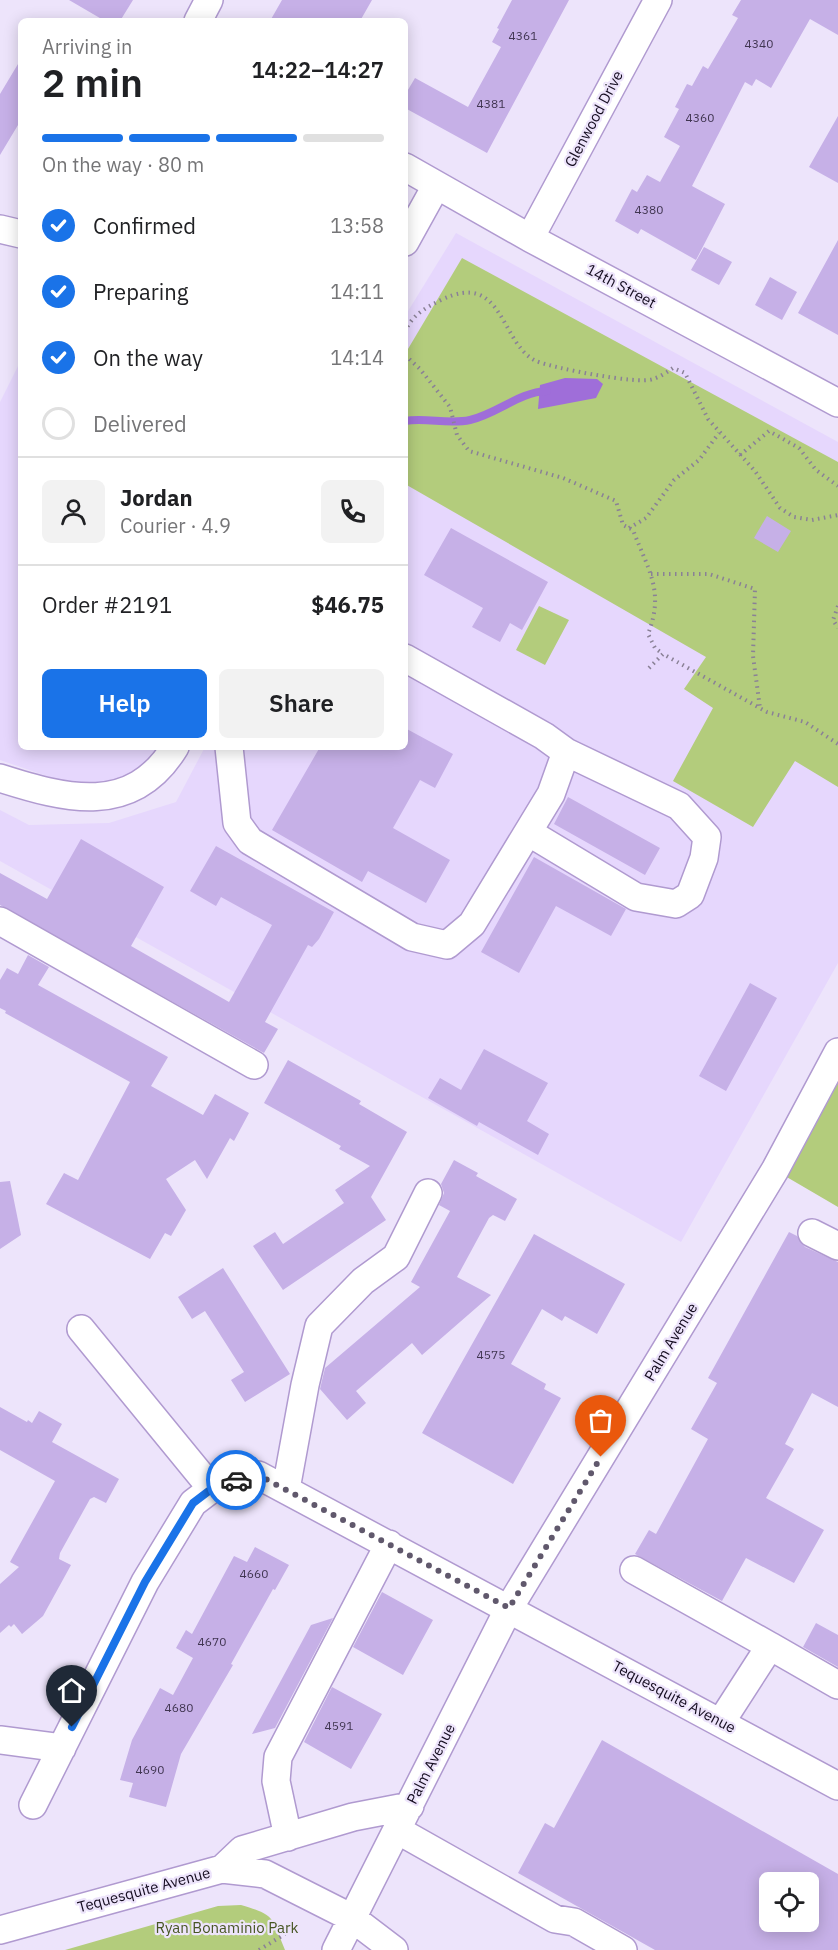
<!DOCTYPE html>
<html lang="en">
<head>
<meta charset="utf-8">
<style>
  :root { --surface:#fff; --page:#f2f2f2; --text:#202124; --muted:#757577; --line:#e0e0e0; --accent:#1a73e8 }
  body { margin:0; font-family:"IBM Plex Sans",sans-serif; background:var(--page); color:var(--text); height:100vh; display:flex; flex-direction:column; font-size:22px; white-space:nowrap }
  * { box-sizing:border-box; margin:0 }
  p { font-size:20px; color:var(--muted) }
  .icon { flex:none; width:33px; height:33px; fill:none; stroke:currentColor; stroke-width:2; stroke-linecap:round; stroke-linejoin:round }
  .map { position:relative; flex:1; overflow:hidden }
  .sheet { position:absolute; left:18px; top:18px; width:390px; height:732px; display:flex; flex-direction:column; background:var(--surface); border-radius:9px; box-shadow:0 3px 15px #0003 }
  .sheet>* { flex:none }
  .controls { position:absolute; left:759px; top:1872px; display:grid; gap:12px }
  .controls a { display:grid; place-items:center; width:60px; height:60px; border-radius:9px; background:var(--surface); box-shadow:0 3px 15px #0003; font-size:30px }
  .pin { position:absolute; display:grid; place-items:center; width:51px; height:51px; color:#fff; margin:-62px -26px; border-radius:50% 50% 50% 0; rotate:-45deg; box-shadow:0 0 6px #0007 }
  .pin .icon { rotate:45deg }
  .courier { position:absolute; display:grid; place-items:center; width:60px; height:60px; margin:-30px; border:4px solid #1a73e8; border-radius:50%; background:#fff; color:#222; box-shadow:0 2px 8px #0007 }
  .overview em { font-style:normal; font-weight:600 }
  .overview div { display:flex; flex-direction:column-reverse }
  .overview { display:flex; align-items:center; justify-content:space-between; height:102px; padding:0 24px }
  h1 { font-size:39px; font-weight:600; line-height:45px }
  .bar { display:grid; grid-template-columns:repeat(4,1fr); gap:9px 6px; align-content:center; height:72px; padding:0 24px }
  .bar i { height:8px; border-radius:4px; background:var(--line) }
  .bar .active { background:var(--accent) }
  .bar p { grid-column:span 4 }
  .line { display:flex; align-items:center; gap:15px; padding:0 24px; border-top:2px solid var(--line) }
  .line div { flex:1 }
  .round { display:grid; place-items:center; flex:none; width:63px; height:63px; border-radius:9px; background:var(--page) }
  ol { padding:0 24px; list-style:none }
  li { display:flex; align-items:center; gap:18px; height:66px }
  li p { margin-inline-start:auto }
  li .icon { padding:6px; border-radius:50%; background:var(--accent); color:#fff; stroke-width:4 }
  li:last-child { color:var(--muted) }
  li i { width:33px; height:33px; border:3px solid var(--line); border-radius:50% }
  .button { display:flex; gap:12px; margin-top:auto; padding:12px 24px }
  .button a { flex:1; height:69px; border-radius:9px; background:var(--accent); color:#fff; font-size:24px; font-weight:600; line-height:69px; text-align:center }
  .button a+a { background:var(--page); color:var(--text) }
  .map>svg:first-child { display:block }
  .built { fill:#e6d7fd }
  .green { fill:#b3cc7c }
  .water { fill:#9f6ed9 }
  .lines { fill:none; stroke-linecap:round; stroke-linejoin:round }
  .stream { stroke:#9f6ed9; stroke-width:8 }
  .building { fill:#c6b0e7; fill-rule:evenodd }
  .minor-casing { stroke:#b09ad0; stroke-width:30 }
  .path { stroke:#8a8196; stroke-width:4; stroke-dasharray:1.5 4.5; stroke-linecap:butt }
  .minor { stroke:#fff; stroke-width:27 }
  .done { stroke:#60586c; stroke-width:6; stroke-dasharray:0 10.8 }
  .route { stroke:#1a73e8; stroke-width:8 }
  .labels { text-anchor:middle; stroke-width:4.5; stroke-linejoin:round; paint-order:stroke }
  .number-label { font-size:12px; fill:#403551 }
  .street-label { font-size:15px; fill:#140c1f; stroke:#ede4fb }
  .park-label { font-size:15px; fill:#475624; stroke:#ede4fb }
</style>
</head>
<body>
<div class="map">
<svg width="838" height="1950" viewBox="0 0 838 1950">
  <rect width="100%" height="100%" fill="#ede4fb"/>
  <path class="built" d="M 456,233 L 838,442 L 838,963 L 681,1242 L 0,861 L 0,810 L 29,825 L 109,823 L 176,802 L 205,747 L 405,747 L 405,316 Z
    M 21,360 L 21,747 L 161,747 L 152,760 L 124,780 L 76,786 L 0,760 L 0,402 Z"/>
  <path class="green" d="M 462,258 L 838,462 L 838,787 L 795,761 L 753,827 L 673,781 L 713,708 L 684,689 L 706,657 L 405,484 L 405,354 Z
    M 539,606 L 569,620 L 545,665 L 516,650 Z
    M 838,1080 L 838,1207 L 785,1176 Z
    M 241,1905 C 276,1915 272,1918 285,1950 L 65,1950 L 218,1906 Z"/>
  <path class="water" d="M 565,378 L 597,379 L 603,384 L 596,398 L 538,409 L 540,385 Z"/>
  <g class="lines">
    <path class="stream" d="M 405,421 C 426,417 448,425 470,420 C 497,414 519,392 547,391"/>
  </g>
  <path class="building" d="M 69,0 L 133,0 L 120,21 L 105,21 Z
    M 282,0 L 372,0 L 360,21 L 270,21 Z
    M 512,0 L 569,0 L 487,153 L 405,108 L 405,95 L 415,78 L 468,107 L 501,47 L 492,42 L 499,29 L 497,28 Z
    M 741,0 L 838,0 L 838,35 L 810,19 L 771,88 L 756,79 L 752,86 L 745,82 L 692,186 L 725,204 L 696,260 L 641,229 L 638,234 L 615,221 L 632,189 L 637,192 L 647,175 L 660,182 L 680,146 L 664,137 L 679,109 L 675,107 L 687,84 L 692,86 L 703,66 L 708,69 L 738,18 L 732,15 Z
    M 21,59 L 21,120 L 0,155 L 0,94 Z
    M 838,116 L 838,183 L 809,167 Z
    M 838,240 L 838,335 L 798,313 Z
    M 704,247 L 732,262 L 719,285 L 691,270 Z
    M 770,277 L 797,292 L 782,320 L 755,305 Z
    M 767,516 L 791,531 L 778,552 L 754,538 Z
    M 451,528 L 548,582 L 522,630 L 510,623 L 500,642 L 472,627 L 483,608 L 424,575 Z
    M 405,728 L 453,754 L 435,788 L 420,780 L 393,828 L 450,860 L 426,903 L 368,871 L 362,882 L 272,830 L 320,747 L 405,747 Z
    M 568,797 L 660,848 L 645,875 L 554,824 Z
    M 81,839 L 164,887 L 131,946 L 229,1002 L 272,925 L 221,897 L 216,906 L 190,891 L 216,846 L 334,912 L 319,939 L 312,947 L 308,945 L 265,1022 L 278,1029 L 264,1053 L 0,905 L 0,873 L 47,899 Z
    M 534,857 L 626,909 L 611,936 L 556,906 L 519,973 L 481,952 Z
    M 28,955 L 49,967 L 38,985 L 168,1057 L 151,1086 L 203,1115 L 215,1094 L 249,1113 L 234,1141 L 230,1138 L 207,1179 L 195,1160 L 166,1179 L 186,1210 L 171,1236 L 165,1233 L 150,1259 L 46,1204 L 64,1173 L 78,1180 L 130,1082 L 5,1013 L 6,1011 L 0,1008 L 0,980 L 7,968 L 18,974 Z
    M 750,983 L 777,998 L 726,1091 L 699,1076 Z
    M 484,1049 L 548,1083 L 527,1121 L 549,1134 L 538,1155 L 479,1122 L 477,1126 L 428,1098 L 440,1078 L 461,1090 Z
    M 288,1060 L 361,1101 L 359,1104 L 407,1132 L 371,1197 L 386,1220 L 283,1290 L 253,1246 L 275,1232 L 283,1244 L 344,1203 L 335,1190 L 370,1166 L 339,1149 L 341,1146 L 264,1103 Z
    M 454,1160 L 478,1173 L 476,1176 L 517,1199 L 505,1221 L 493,1215 L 489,1218 L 457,1277 L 491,1295 L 422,1355 L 412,1343 L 356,1391 L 366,1403 L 347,1420 L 320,1389 L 325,1368 L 420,1287 L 411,1282 L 450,1211 L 439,1205 L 444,1193 L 441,1184 Z
    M 10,1181 L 21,1235 L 0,1249 L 0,1182 Z
    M 789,1232 L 797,1236 L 805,1247 L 838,1262 L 838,1407 L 812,1393 L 785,1444 L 794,1449 L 766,1498 L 824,1530 L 794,1583 L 746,1558 L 722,1601 L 635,1554 L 649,1530 L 656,1534 L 708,1439 L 691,1429 L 717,1383 L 708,1378 Z
    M 534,1234 L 625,1284 L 597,1334 L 565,1316 L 562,1321 L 542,1309 L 511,1364 L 546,1384 L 544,1389 L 561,1398 L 513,1484 L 422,1433 Z
    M 223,1268 L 290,1374 L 245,1402 L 231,1380 L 244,1372 L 205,1311 L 192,1319 L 178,1297 Z
    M 0,1407 L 27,1422 L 28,1420 L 32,1423 L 39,1411 L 62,1424 L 52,1442 L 119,1479 L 106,1503 L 94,1497 L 90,1499 L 60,1553 L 59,1559 L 71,1565 L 43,1616 L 22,1634 L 14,1624 L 11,1627 L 9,1625 L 0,1633 L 0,1584 L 19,1567 L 10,1562 L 55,1481 L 0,1450 Z
    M 255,1547 L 289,1565 L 275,1590 L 273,1589 L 231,1664 L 233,1665 L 181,1754 L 166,1807 L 129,1797 L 133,1783 L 120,1780 L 132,1740 L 160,1688 L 173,1695 L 193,1658 L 176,1648 L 186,1630 L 192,1634 L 234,1556 L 247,1562 Z
    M 382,1592 L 433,1620 L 403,1675 L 353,1647 Z
    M 333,1618 L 275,1728 L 252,1734 L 311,1625 Z
    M 816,1623 L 838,1635 L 838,1667 L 803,1647 Z
    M 332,1687 L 382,1714 L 351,1769 L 304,1742 Z
    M 602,1740 L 838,1874 L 838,1950 L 655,1950 L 518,1873 L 545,1823 L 554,1828 ZM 770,1882 L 808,1882 L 808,1922 L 770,1922 Z"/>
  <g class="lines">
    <defs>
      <path id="minor" d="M 198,21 L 209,0
        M 405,167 L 530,238 L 838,403
        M 0,229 L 21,234
        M 530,238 L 658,0
        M 405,242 L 436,186
        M 229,747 L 237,823 L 250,841 L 412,937 L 447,945 L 472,924 L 551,794 L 566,752 L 544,736 L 405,658
        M 0,778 C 66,799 132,817 175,747
        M 528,832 L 636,897 L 676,904 L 690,895 L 704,858 L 707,837 L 679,806 L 566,752
        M 0,921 L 254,1065
        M 812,1233 L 838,1246
        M 81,1329 L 212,1489
        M 286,1489 L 305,1385 L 319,1326 L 363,1281 L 396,1257 L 428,1193
        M 634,1570 L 770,1646 L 721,1722
        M 770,1646 L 838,1685
        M 0,1740 L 62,1748
        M 33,1805 L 145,1582 L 193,1503 L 218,1484 L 258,1475 L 838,1786
        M 399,1831 L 555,1919 L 574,1922 L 623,1950
        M 288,1837 L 276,1781 L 278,1757 L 389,1544
        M 222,1869 L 242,1850 L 353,1817 L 410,1806
        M 0,1930 L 222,1869 L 265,1874 L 352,1918 L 394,1950
        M 336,1950 L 509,1608 L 775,1170 L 838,1052"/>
    </defs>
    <use href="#minor" class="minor-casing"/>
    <path class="path" d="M 405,332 C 412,315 425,308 441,300 C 504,269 500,344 536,361 C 553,368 638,385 653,379 C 660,377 667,372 673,368 L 685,373 L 708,419 L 755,471 L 780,508 L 794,517 L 812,520 L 838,515
      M 405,355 L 420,369 L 450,407 L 457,435 L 469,451 L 563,478 L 616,501 L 623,525 L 633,530 C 648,570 665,591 648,634 L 655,648 L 663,654
      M 740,455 L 769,431 L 799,448 L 816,470 L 838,486
      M 629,528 L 646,518 L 674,480 L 699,460 L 719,433
      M 651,574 L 709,574 L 755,589 L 753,656 L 760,708
      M 838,606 L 833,620 L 838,628
      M 649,668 L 663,654 L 767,712 L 805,722 L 838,744
      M 259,1950 L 285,1934"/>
    <use href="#minor" class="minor"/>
  </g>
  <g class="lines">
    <path class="done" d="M 236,1480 L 258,1475 L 509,1608 L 601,1457"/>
    <path class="route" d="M 72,1727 L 145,1582 L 193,1503 L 218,1484 L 236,1480"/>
  </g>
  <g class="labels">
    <g class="number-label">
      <text x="523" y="40">4361</text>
      <text x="759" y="48">4340</text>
      <text x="491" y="108">4381</text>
      <text x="700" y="122">4360</text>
      <text x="649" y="214">4380</text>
      <text x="491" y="1359">4575</text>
      <text x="254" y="1578">4660</text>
      <text x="212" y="1646">4670</text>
      <text x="179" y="1712">4680</text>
      <text x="339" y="1730">4591</text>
      <text x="150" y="1774">4690</text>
    </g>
    <g class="street-label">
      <text transform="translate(594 119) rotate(-62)" y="5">Glenwood Drive</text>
      <text transform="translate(621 286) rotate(28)" y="5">14th Street</text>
      <text transform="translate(671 1342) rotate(-59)" y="5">Palm Avenue</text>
      <text transform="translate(674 1697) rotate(28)" y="5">Tequesquite Avenue</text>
      <text transform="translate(431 1764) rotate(-63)" y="5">Palm Avenue</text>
      <text transform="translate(144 1890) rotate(-15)" y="5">Tequesquite Avenue</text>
    </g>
    <g class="park-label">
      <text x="227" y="1933">Ryan Bonaminio Park</text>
    </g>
  </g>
</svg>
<div class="controls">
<a><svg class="icon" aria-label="locate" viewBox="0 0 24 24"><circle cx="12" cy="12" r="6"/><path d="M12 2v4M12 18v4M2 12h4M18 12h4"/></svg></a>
</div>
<div class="pin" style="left:601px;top:1457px;background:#ea580c"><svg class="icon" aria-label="bag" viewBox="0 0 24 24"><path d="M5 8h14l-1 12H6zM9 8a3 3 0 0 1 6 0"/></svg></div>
<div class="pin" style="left:72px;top:1727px;background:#1f2937"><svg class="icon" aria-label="home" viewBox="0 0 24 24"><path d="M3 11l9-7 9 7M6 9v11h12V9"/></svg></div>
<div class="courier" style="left:236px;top:1480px"><svg class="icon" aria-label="car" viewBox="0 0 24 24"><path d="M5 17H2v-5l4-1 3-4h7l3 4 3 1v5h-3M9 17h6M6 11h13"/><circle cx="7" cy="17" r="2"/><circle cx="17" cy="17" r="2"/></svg></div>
<section class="sheet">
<div class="overview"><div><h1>2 min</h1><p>Arriving in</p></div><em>14:22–14:27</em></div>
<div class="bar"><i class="active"></i><i class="active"></i><i class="active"></i><i></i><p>On the way · 80 m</p></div>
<ol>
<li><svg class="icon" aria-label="check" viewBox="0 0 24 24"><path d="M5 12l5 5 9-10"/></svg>Confirmed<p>13:58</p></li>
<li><svg class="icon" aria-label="check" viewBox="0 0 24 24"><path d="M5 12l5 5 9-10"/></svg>Preparing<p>14:11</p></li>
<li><svg class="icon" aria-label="check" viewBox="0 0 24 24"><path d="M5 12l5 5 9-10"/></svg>On the way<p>14:14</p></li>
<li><i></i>Delivered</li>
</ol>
<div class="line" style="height:108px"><a class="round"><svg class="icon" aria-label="person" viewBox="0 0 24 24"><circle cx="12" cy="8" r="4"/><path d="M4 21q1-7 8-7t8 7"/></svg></a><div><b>Jordan</b><p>Courier · 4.9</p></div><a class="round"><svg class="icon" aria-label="phone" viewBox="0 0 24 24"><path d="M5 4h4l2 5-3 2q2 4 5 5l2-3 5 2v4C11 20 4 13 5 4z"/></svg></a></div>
<div class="line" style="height:78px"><div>Order #2191</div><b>$46.75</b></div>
<div class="button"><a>Help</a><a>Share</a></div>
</section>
</div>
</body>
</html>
